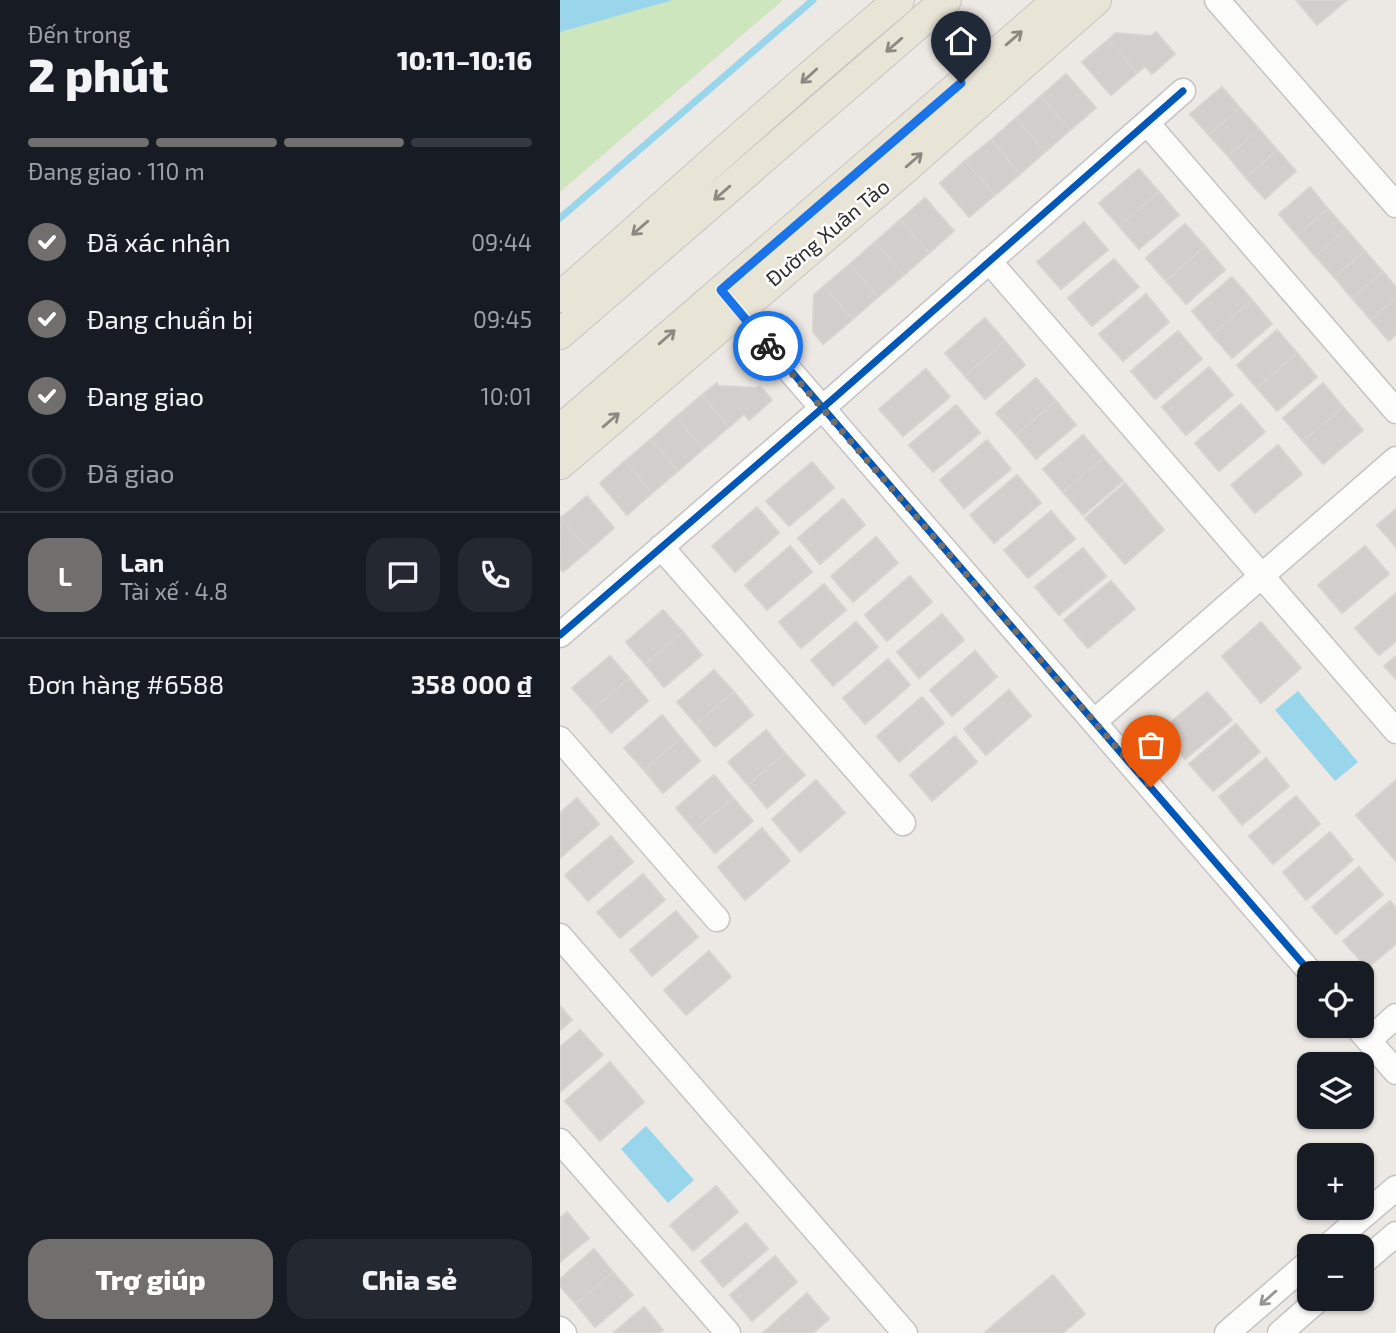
<!DOCTYPE html>
<html lang="vi">
<head>
<meta charset="utf-8">
<style>
  :root { --surface:#171b24; --page:#242831; --text:#f1f3f6; --muted:#9ea1a6; --line:#363941; --accent:#706f6e }
  body { margin:0; font-family:"Exo 2",sans-serif; background:var(--page); color:var(--text); height:100vh; display:flex; flex-direction:column; font-size:26px; white-space:nowrap }
  * { box-sizing:border-box; margin:0 }
  p { font-size:23px; color:var(--muted) }
  .icon { flex:none; width:38px; height:38px; fill:none; stroke:currentColor; stroke-width:2; stroke-linecap:round; stroke-linejoin:round }
  .map { position:relative; flex:1; overflow:hidden }
  .side { display:flex; flex-direction:column; background:var(--surface); width:560px }
  .side>* { flex:none }
  .fabs { position:absolute; left:737px; top:961px; display:grid; gap:14px }
  .fabs a { display:grid; place-items:center; width:77px; height:77px; border-radius:14px; background:var(--surface); box-shadow:0 2px 5px #0004; font-size:35px }
  .pin { position:absolute; display:grid; place-items:center; width:60px; height:60px; color:#fff; margin:-72px -30px; border-radius:50% 50% 50% 0; rotate:-45deg; box-shadow:0 0 7px #0007 }
  .pin .icon { rotate:45deg }
  .courier { position:absolute; display:grid; place-items:center; width:70px; height:70px; margin:-35px; border:5px solid #1a73e8; border-radius:50%; background:#fff; color:#222; box-shadow:0 2px 9px #0007 }
  .overview em { font-style:normal; font-weight:800 }
  .overview div { display:flex; flex-direction:column-reverse }
  .overview { display:flex; align-items:center; justify-content:space-between; height:119px; padding:0 28px }
  h1 { font-size:46px; font-weight:800; line-height:52px }
  .bar { display:grid; grid-template-columns:repeat(4,1fr); gap:10px 7px; align-content:center; height:84px; padding:0 28px }
  .bar i { height:9px; border-radius:5px; background:var(--line) }
  .bar .active { background:var(--accent) }
  .bar p { grid-column:span 4 }
  .line { display:flex; align-items:center; gap:18px; padding:0 28px; border-top:2px solid var(--line) }
  .line div { flex:1 }
  .round { display:grid; place-items:center; flex:none; width:74px; height:74px; border-radius:21px; background:var(--page) }
  ol { padding:0 28px; list-style:none }
  li { display:flex; align-items:center; gap:21px; height:77px }
  li p { margin-inline-start:auto }
  li .icon { padding:7px; border-radius:50%; background:var(--accent); color:#fff; stroke-width:4 }
  li:last-child { color:var(--muted) }
  li i { width:38px; height:38px; border:4px solid var(--line); border-radius:50% }
  .cta { display:flex; gap:14px; margin-top:auto; padding:14px 28px }
  .cta a { flex:1; height:80px; border-radius:21px; background:var(--accent); color:#fff; font-size:28px; font-weight:800; line-height:80px; text-align:center }
  .cta a+a { background:var(--page); color:var(--text) }
  main { display:flex; flex:1; min-height:0 }
  .map>svg:first-child { display:block }
  .green { fill:#cee6be }
  .water { fill:#99d6ec }
  .lines { fill:none; stroke-linecap:round; stroke-linejoin:round }
  .stream { stroke:#99d6ec; stroke-width:7 }
  .building { fill:#d1cecb; stroke:#d7d4d0; stroke-width:2 }
  .minor-casing { stroke:#c5c4c5; stroke-width:27 }
  .major-casing { stroke:#c6c5c4; stroke-width:32 }
  .minor { stroke:#fcfcfb; stroke-width:24 }
  .major { stroke:#e8e4d6; stroke-width:30 }
  .cycleway-casing { stroke:#fff; stroke-width:11 }
  .cycleway { stroke:#0057b8; stroke-width:7 }
  .oneway { stroke:#8b8982 }
  .oneway2 { stroke:#959594 }
  .done { stroke:#706f6e; stroke-width:7; stroke-dasharray:0 12.6 }
  .route { stroke:#1a73e8; stroke-width:9 }
  .labels { text-anchor:middle; stroke-width:5; stroke-linejoin:round; paint-order:stroke }
  .street-label { font-size:21px; fill:#2e2e2e; stroke:#fff }
</style>
</head>
<body>
<main>
<section class="side">
<div class="overview"><div><h1>2 phút</h1><p>Đến trong</p></div><em>10:11–10:16</em></div>
<div class="bar"><i class="active"></i><i class="active"></i><i class="active"></i><i></i><p>Đang giao · 110 m</p></div>
<ol>
<li><svg class="icon" aria-label="check" viewBox="0 0 24 24"><path d="M5 12l5 5 9-10"/></svg>Đã xác nhận<p>09:44</p></li>
<li><svg class="icon" aria-label="check" viewBox="0 0 24 24"><path d="M5 12l5 5 9-10"/></svg>Đang chuẩn bị<p>09:45</p></li>
<li><svg class="icon" aria-label="check" viewBox="0 0 24 24"><path d="M5 12l5 5 9-10"/></svg>Đang giao<p>10:01</p></li>
<li><i></i>Đã giao</li>
</ol>
<div class="line" style="height:126px"><b class="round" style="background:var(--accent);color:#fff">L</b><div><b>Lan</b><p>Tài xế · 4.8</p></div><a class="round"><svg class="icon" aria-label="chat" viewBox="0 0 24 24"><path d="M4 5h16v11H9l-5 4z"/></svg></a><a class="round"><svg class="icon" aria-label="phone" viewBox="0 0 24 24"><path d="M5 4h4l2 5-3 2q2 4 5 5l2-3 5 2v4C11 20 4 13 5 4z"/></svg></a></div>
<div class="line" style="height:91px"><div>Đơn hàng #6588</div><b>358 000 ₫</b></div>
<div class="cta"><a>Trợ giúp</a><a>Chia sẻ</a></div>
</section>
<div class="map">
<svg width="836" height="1333" viewBox="0 0 836 1333">
  <rect width="100%" height="100%" fill="#ece8e4"/>
  <path class="green" d="M 0,0 L 223,0 L 0,192 Z"/>
  <path class="water" d="M 0,0 L 113,0 L 0,32 Z
    M 738,691 L 798,762 L 775,781 L 715,710 Z
    M 86,1126 L 134,1180 L 108,1203 L 61,1149 Z"/>
  <g class="lines">
    <path class="stream" d="M 0,218 L 253,0"/>
  </g>
  <path class="building" d="M 736,0 L 787,0 L 757,25 Z
    M 596,32 L 615,54 L 592,74 L 585,66 L 577,73 L 548,40 L 556,33 L 591,36 Z
    M 548,40 L 577,73 L 551,95 L 522,62 Z
    M 506,74 L 536,108 L 510,130 L 481,96 Z
    M 662,87 L 680,108 L 649,135 L 630,114 Z
    M 481,96 L 510,130 L 485,152 L 456,118 Z
    M 680,108 L 699,129 L 668,156 L 649,135 Z
    M 456,118 L 485,152 L 460,174 L 431,140 Z
    M 699,129 L 717,150 L 686,178 L 668,156 Z
    M 431,140 L 460,174 L 435,195 L 405,161 Z
    M 717,150 L 736,171 L 705,199 L 686,178 Z
    M 405,161 L 435,195 L 409,217 L 380,183 Z
    M 579,169 L 599,192 L 559,226 L 539,203 Z
    M 750,187 L 768,209 L 737,235 L 719,214 Z
    M 599,192 L 619,215 L 579,249 L 559,226 Z
    M 365,198 L 394,231 L 369,253 L 340,220 Z
    M 768,209 L 786,229 L 755,256 L 737,235 Z
    M 340,220 L 369,253 L 344,275 L 315,242 Z
    M 524,222 L 548,250 L 501,289 L 477,262 Z
    M 625,224 L 645,246 L 606,281 L 586,258 Z
    M 786,229 L 805,251 L 774,277 L 755,256 Z
    M 315,242 L 344,275 L 318,297 L 290,264 Z
    M 645,246 L 665,270 L 626,304 L 606,281 Z
    M 805,251 L 823,272 L 792,298 L 774,277 Z
    M 554,259 L 579,287 L 532,326 L 508,298 Z
    M 290,264 L 318,297 L 293,319 L 264,286 Z
    M 823,272 L 836,287 L 836,297 L 811,320 L 792,298 Z
    M 672,277 L 692,300 L 652,335 L 632,311 Z
    M 264,286 L 293,319 L 263,344 L 253,332 L 254,295 Z
    M 586,294 L 609,322 L 563,361 L 539,334 Z
    M 836,297 L 836,334 L 829,341 L 811,320 Z
    M 692,300 L 712,324 L 672,358 L 652,335 Z
    M 425,318 L 445,341 L 405,376 L 385,353 Z
    M 717,330 L 737,353 L 697,388 L 677,365 Z
    M 618,331 L 642,359 L 595,399 L 571,371 Z
    M 445,341 L 465,365 L 425,399 L 405,376 Z
    M 737,353 L 757,377 L 717,411 L 697,388 Z
    M 649,367 L 673,395 L 626,435 L 602,407 Z
    M 366,369 L 390,397 L 343,436 L 319,409 Z
    M 476,378 L 496,401 L 456,435 L 436,413 Z
    M 157,383 L 159,386 L 197,388 L 200,386 L 212,400 L 189,420 L 184,414 L 169,427 L 142,395 Z
    M 763,383 L 783,407 L 743,441 L 723,418 Z
    M 142,395 L 169,427 L 143,449 L 116,417 Z
    M 496,401 L 516,425 L 476,459 L 456,435 Z
    M 681,404 L 705,432 L 659,471 L 635,443 Z
    M 396,405 L 420,433 L 373,472 L 349,445 Z
    M 783,407 L 803,430 L 763,464 L 743,441 Z
    M 116,417 L 143,449 L 118,471 L 91,439 Z
    M 523,435 L 543,458 L 503,492 L 483,469 Z
    M 91,439 L 118,471 L 92,493 L 65,461 Z
    M 427,440 L 451,469 L 404,508 L 380,480 Z
    M 718,445 L 742,474 L 695,513 L 671,485 Z
    M 543,458 L 563,481 L 523,515 L 503,492 Z
    M 65,461 L 92,493 L 67,515 L 40,483 Z
    M 252,462 L 274,488 L 229,526 L 206,501 Z
    M 457,475 L 481,503 L 434,543 L 410,515 Z
    M 565,483 L 604,530 L 565,564 L 525,518 Z
    M 27,496 L 54,528 L 29,550 L 1,518 Z
    M 283,499 L 305,525 L 260,564 L 238,538 Z
    M 197,507 L 219,533 L 175,572 L 152,546 Z
    M 836,509 L 836,547 L 817,525 Z
    M 491,511 L 515,539 L 468,578 L 444,550 Z
    M 1,518 L 29,550 L 3,572 L 0,568 Z
    M 316,537 L 338,563 L 293,602 L 271,576 Z
    M 230,546 L 252,572 L 207,610 L 185,585 Z
    M 805,546 L 829,574 L 782,613 L 758,585 Z
    M 523,548 L 546,576 L 499,615 L 475,587 Z
    M 350,576 L 372,602 L 327,641 L 305,615 Z
    M 551,581 L 575,609 L 528,648 L 504,620 Z
    M 264,584 L 286,610 L 241,648 L 219,622 Z
    M 836,593 L 836,641 L 819,655 L 795,628 Z
    M 103,610 L 123,632 L 85,664 L 66,642 Z
    M 382,614 L 404,640 L 359,678 L 337,652 Z
    M 296,622 L 318,647 L 273,686 L 251,660 Z
    M 701,622 L 741,668 L 701,703 L 662,656 Z
    M 123,632 L 142,655 L 104,687 L 85,664 Z
    M 415,651 L 437,677 L 392,716 L 370,690 Z
    M 50,656 L 69,678 L 32,710 L 12,688 Z
    M 836,656 L 836,679 L 824,666 Z
    M 328,659 L 350,685 L 305,724 L 283,698 Z
    M 154,670 L 174,692 L 136,724 L 117,702 Z
    M 69,678 L 88,701 L 51,733 L 32,710 Z
    M 449,690 L 471,716 L 426,755 L 404,729 Z
    M 174,692 L 193,715 L 155,747 L 136,724 Z
    M 647,692 L 672,720 L 625,759 L 600,731 Z
    M 362,697 L 384,723 L 339,762 L 317,736 Z
    M 102,715 L 121,738 L 84,770 L 64,748 Z
    M 676,724 L 700,752 L 653,791 L 629,764 Z
    M 206,730 L 225,753 L 188,785 L 168,762 Z
    M 395,736 L 417,762 L 372,801 L 350,775 Z
    M 121,738 L 140,761 L 103,793 L 84,770 Z
    M 225,753 L 245,775 L 207,808 L 188,785 Z
    M 706,758 L 729,786 L 682,825 L 659,797 Z
    M 154,775 L 173,798 L 135,830 L 116,808 Z
    M 256,780 L 285,813 L 240,852 L 212,819 Z
    M 836,780 L 836,861 L 796,815 Z
    M 736,796 L 760,824 L 713,864 L 689,836 Z
    M 17,798 L 39,824 L 0,858 L 0,813 Z
    M 173,798 L 193,821 L 155,853 L 135,830 Z
    M 202,828 L 230,861 L 185,900 L 158,867 Z
    M 770,832 L 793,860 L 746,900 L 723,872 Z
    M 51,836 L 73,862 L 28,901 L 5,875 Z
    M 799,867 L 823,895 L 776,934 L 752,907 Z
    M 83,874 L 105,900 L 60,938 L 37,912 Z
    M 830,901 L 836,908 L 836,944 L 807,968 L 783,941 Z
    M 116,911 L 138,937 L 92,976 L 70,950 Z
    M 149,951 L 171,977 L 126,1015 L 104,990 Z
    M 0,1006 L 12,1020 L 0,1030 Z
    M 20,1030 L 43,1055 L 0,1092 L 0,1047 Z
    M 50,1062 L 84,1102 L 40,1141 L 5,1101 Z
    M 156,1186 L 178,1212 L 133,1251 L 110,1225 Z
    M 7,1212 L 29,1238 L 0,1262 L 0,1218 Z
    M 186,1223 L 208,1249 L 163,1287 L 141,1261 Z
    M 34,1249 L 53,1272 L 16,1304 L 0,1286 L 0,1279 Z
    M 215,1256 L 237,1282 L 192,1321 L 170,1295 Z
    M 53,1272 L 73,1295 L 35,1327 L 16,1304 Z
    M 493,1275 L 525,1314 L 503,1333 L 424,1333 Z
    M 247,1293 L 269,1319 L 253,1333 L 203,1333 Z
    M 84,1307 L 103,1330 L 99,1333 L 53,1333 Z"/>
  <g class="lines">
    <defs>
      <path id="minor" d="M 657,0 L 836,205
        M 587,123 L 836,411
        M 429,261 L 836,731
        M 168,299 L 751,973
        M 101,547 L 343,823
        M 0,635 L 274,398 L 623,91
        M 535,721 L 836,459
        M 0,739 L 157,919
        M 0,936 L 345,1333
        M 796,1026 L 836,1072
        M 809,1040 L 836,1016
        M 0,1141 L 168,1333
        M 768,1246 L 836,1188
        M 802,1263 L 836,1234
        M 0,1329 L 4,1333
        M 667,1333 L 749,1262
        M 720,1333 L 760,1298"/>
      <path id="major" d="M 0,297 C 113,199 223,96 339,0
        M 0,334 L 386,0
        M 0,430 L 498,0
        M 0,464 L 342,171 L 536,0"/>
    </defs>
    <use href="#minor" class="minor-casing"/>
    <use href="#major" class="major-casing"/>
    <use href="#minor" class="minor"/>
    <use href="#major" class="major"/>
    <defs>
      <path id="cycleway" d="M 161,290 L 751,973
        M 0,635 L 274,398 L 623,91"/>
    </defs>
    <use href="#cycleway" class="cycleway-casing"/>
    <use href="#cycleway" class="cycleway"/>
  </g>
  <defs><path id="oneway-shaft" d="M-6 0H5M1.5-3L5.5 0L1.5 3" fill="none" stroke-width="1.6" stroke-linecap="round" stroke-linejoin="round" transform="scale(1.75)"/></defs>
  <g class="oneway">
    <use href="#oneway-shaft" transform="translate(454 38) rotate(-41)"/>
    <use href="#oneway-shaft" transform="translate(334 45) rotate(139)"/>
    <use href="#oneway-shaft" transform="translate(249 76) rotate(138)"/>
    <use href="#oneway-shaft" transform="translate(354 160) rotate(-41)"/>
    <use href="#oneway-shaft" transform="translate(162 193) rotate(139)"/>
    <use href="#oneway-shaft" transform="translate(80 228) rotate(139)"/>
    <use href="#oneway-shaft" transform="translate(107 337) rotate(-41)"/>
    <use href="#oneway-shaft" transform="translate(51 420) rotate(-41)"/>
  </g>
  <use class="oneway2" href="#oneway-shaft" transform="translate(708 1298) rotate(139)"/>
  <g class="lines">
    <path class="done" d="M 208,346 L 591,787"/>
    <path class="route" d="M 208,346 L 161,290 L 401,83"/>
  </g>
  <g class="labels">
    <g class="street-label">
      <text transform="translate(268 233) rotate(-40)" y="7">Đường Xuân Tảo</text>
    </g>
  </g>
</svg>
<div class="fabs">
<a><svg class="icon" aria-label="locate" viewBox="0 0 24 24"><circle cx="12" cy="12" r="6"/><path d="M12 2v4M12 18v4M2 12h4M18 12h4"/></svg></a>
<a><svg class="icon" aria-label="layers" viewBox="0 0 24 24"><path d="M12 4l9 5-9 5-9-5zM3 14l9 5 9-5"/></svg></a>
<a>+</a>
<a>−</a>
</div>
<div class="pin" style="left:591px;top:787px;background:#ea580c"><svg class="icon" aria-label="bag" viewBox="0 0 24 24"><path d="M5 8h14l-1 12H6zM9 8a3 3 0 0 1 6 0"/></svg></div>
<div class="pin" style="left:401px;top:83px;background:#1f2937"><svg class="icon" aria-label="home" viewBox="0 0 24 24"><path d="M3 11l9-7 9 7M6 9v11h12V9"/></svg></div>
<div class="courier" style="left:208px;top:346px"><svg class="icon" aria-label="bike" viewBox="0 0 24 24"><circle cx="6" cy="16" r="4"/><circle cx="18" cy="16" r="4"/><path d="M6 16l4-8h5l3 8M10 8l3 8H6M13 5h3"/></svg></div>
</div>
</main>
</body>
</html>
